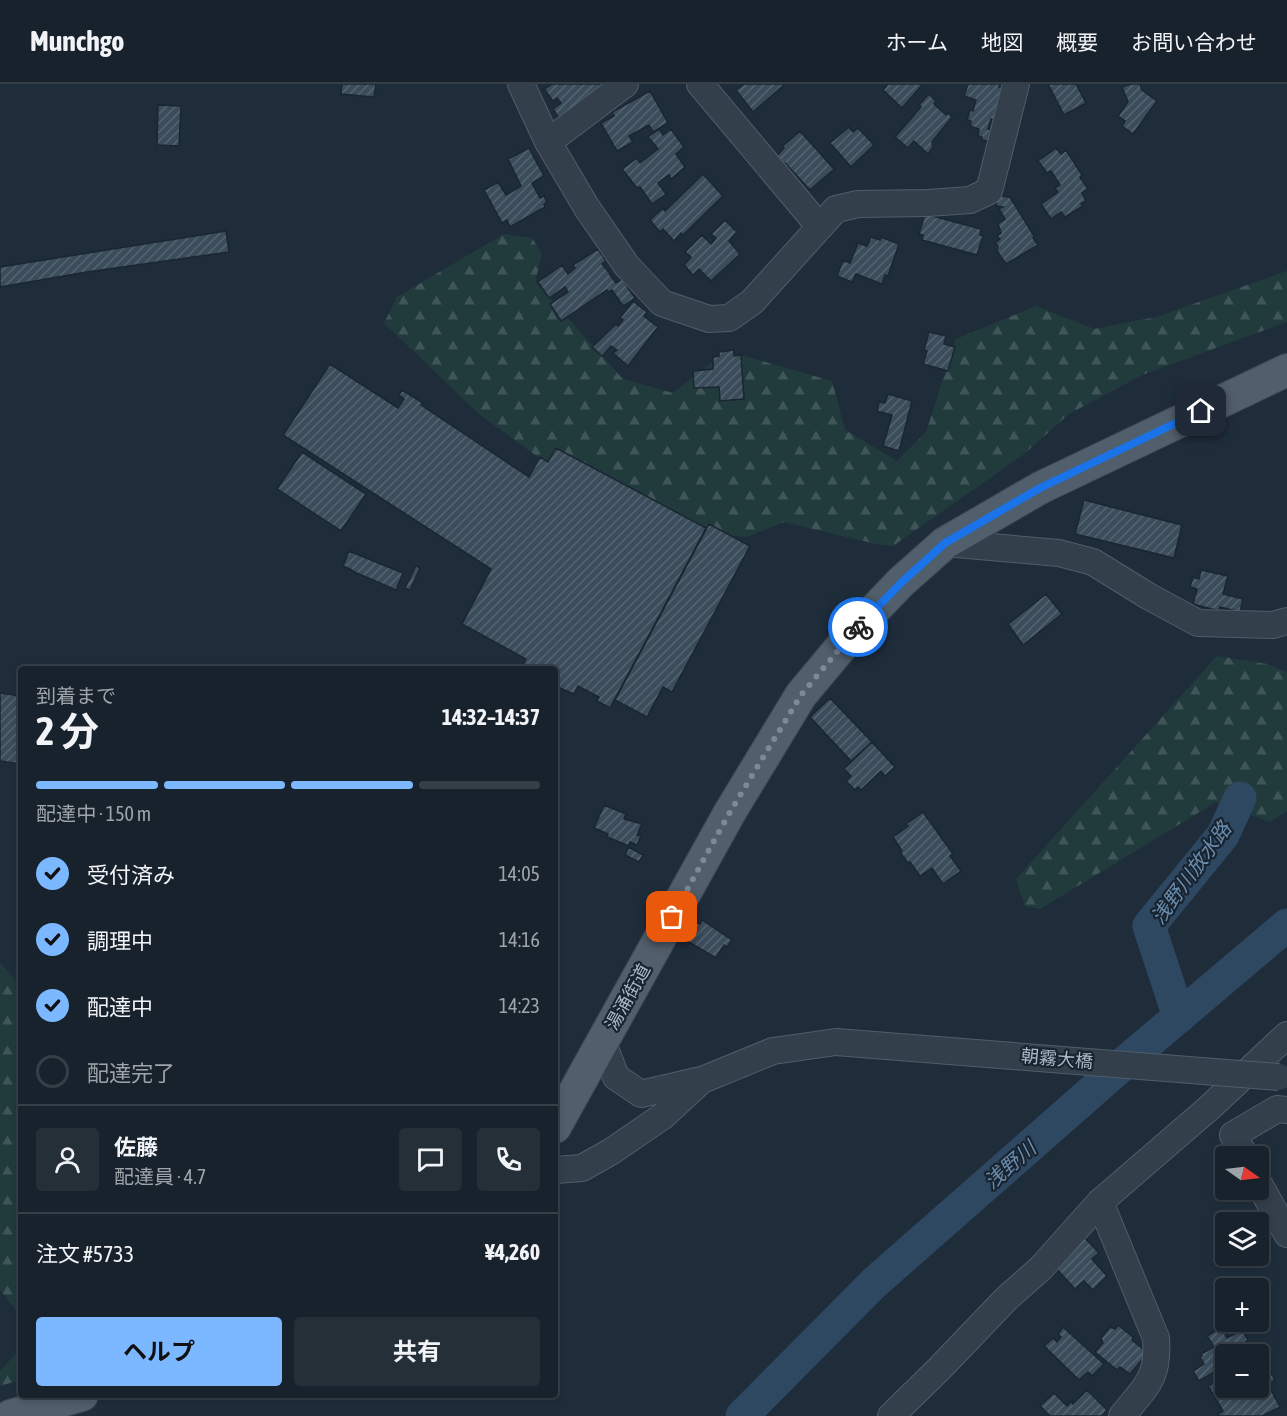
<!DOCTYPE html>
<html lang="ja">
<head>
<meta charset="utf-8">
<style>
  :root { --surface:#17222c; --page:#242f38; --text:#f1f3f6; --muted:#9ea4a9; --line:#363f48; --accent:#7bb8ff }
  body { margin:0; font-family:"Asap Condensed","Noto Sans JP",sans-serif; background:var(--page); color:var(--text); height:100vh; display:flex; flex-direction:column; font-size:22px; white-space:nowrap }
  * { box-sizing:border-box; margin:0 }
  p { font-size:20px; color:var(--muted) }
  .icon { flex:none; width:33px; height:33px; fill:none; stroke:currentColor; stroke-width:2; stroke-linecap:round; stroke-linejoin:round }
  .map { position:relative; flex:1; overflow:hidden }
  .details { position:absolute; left:18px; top:582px; width:540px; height:732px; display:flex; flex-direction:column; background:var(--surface); border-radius:6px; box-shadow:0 3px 9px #0003,0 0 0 2px var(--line) }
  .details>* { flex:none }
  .needle { width:39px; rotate:104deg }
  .controls { position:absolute; left:1215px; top:1062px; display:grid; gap:12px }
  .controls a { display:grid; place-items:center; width:54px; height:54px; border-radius:6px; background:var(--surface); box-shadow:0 3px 9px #0003,0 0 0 2px var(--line); font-size:30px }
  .pin { position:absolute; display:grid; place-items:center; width:51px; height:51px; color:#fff; margin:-26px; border-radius:12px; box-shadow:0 3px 9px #0006 }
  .courier { position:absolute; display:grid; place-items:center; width:60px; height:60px; margin:-30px; border:4px solid #1a73e8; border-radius:50%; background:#fff; color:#222; box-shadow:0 2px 8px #0007 }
  .head em { font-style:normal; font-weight:700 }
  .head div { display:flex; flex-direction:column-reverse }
  .head { display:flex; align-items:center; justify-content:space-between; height:102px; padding:0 18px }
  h1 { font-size:39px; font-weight:700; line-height:45px }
  .bar { display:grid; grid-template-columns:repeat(4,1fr); gap:9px 6px; align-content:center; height:72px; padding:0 18px }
  .bar i { height:8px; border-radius:4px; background:var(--line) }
  .bar .on { background:var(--accent) }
  .bar p { grid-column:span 4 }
  .line { display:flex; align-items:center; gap:15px; padding:0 18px; border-top:2px solid var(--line) }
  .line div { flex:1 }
  .round { display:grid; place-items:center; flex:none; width:63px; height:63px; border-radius:6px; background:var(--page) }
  ol { padding:0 18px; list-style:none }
  li { display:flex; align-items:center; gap:18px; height:66px }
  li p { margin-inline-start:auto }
  li .icon { padding:6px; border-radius:50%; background:var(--accent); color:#111; stroke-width:4 }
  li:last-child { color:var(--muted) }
  li i { width:33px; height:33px; border:3px solid var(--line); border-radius:50% }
  .primary-button { display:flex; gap:12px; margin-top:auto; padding:12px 18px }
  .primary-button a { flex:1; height:69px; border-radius:6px; background:var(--accent); color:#111; font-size:24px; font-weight:700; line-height:69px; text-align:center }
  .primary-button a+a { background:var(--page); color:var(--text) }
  header { display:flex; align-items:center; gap:36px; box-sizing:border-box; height:84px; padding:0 30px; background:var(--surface); border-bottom:2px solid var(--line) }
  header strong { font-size:28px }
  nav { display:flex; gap:33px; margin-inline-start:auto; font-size:21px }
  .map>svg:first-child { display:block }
  .forest { fill:url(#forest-firs) }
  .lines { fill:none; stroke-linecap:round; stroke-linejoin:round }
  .river { stroke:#2f4862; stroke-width:33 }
  .building { fill:url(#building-hatch); stroke:#1a2632; stroke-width:1.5 }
  .minor-casing { stroke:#515d69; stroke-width:28 }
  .major-casing { stroke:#3c4855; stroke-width:34 }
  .minor { stroke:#333f4b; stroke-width:26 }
  .major { stroke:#515e6b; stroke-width:32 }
  .minor-bridge-casing { stroke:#515d69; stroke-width:28; stroke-linecap:butt }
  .minor-bridge { stroke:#333f4b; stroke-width:26 }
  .done { stroke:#7c8997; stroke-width:6; stroke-dasharray:0 10.8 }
  .route { stroke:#1a73e8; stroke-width:8 }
  .labels { text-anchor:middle; stroke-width:4.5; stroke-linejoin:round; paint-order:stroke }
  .street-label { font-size:18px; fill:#aebac8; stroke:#182430 }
  .water-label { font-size:20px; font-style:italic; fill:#6b8dae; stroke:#182430 }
</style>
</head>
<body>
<header>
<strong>Munchgo</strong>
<nav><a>ホーム</a><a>地図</a><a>概要</a><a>お問い合わせ</a></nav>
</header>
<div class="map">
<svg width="1287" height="1332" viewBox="0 0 1287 1332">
  <defs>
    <pattern id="forest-firs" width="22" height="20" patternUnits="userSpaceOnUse" patternTransform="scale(1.5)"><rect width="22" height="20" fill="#213b3c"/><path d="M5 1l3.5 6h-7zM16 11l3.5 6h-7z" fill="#3f5557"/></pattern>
    <pattern id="building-hatch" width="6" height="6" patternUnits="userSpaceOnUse" patternTransform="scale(1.5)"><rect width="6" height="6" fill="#3b4c5b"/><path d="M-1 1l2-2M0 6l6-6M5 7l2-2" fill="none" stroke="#556471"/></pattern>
  </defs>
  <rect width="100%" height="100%" fill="#1f2d3b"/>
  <path class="forest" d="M 504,150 L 532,154 L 542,170 L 535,198 L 623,295 L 673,309 L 719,273 L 745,272 L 832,297 L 845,346 L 897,377 L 926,348 L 956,255 L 1036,222 L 1094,245 L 1156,233 L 1287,187 L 1287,238 L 1142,291 L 1069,330 L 1024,370 L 893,462 L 876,460 L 784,438 L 747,453 L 710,450 L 549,381 L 479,330 L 384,239 L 397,213 Z
    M 1217,572 L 1267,580 L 1287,588 L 1287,727 L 1270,738 L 1216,718 L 1040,825 L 1025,822 L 1016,795 Z
    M 0,879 L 21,902 L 21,1233 L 0,1206 Z
    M 21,1264 L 21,1296 L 0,1302 L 0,1287 Z"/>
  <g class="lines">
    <path class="river" d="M 1179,933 L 1149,842 L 1223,751 L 1240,714
      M 742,1332 L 874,1199 L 1130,974 L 1287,841"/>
  </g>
  <path class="building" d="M 342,0 L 376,0 L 374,13 L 341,10 Z
    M 552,0 L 607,0 L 560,36 L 553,25 L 561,19 L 557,14 L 553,17 L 544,5 Z
    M 744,0 L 785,0 L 753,28 L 736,6 Z
    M 888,0 L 923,0 L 902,24 L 883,6 Z
    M 968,0 L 1000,0 L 999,3 L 1005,4 L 995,36 L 991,35 L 988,45 L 996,47 L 992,58 L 982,56 L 982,53 L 978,52 L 979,45 L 970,42 L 971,37 L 967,36 L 970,26 L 973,27 L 976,16 L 964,12 Z
    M 1048,0 L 1076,0 L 1086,19 L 1064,31 Z
    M 1131,0 L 1140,0 L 1142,6 L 1157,17 L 1133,50 L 1122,42 L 1125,37 L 1118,32 L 1128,18 L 1122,3 Z
    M 650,7 L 668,39 L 653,48 L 649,41 L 629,52 L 633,58 L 617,67 L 601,39 L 614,32 L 612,28 Z
    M 929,10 L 936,17 L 934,20 L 946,31 L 948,29 L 952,33 L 932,58 L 933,63 L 928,70 L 914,57 L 908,64 L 895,53 L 921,23 L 919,21 Z
    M 929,10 L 936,17 L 934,20 L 946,31 L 948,29 L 952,33 L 932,58 L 933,63 L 928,70 L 914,57 L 908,64 L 895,53 L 921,23 L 919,21 Z
    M 158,21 L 181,22 L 179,62 L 157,61 Z
    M 849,43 L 853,48 L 858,44 L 874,61 L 851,83 L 830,59 Z
    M 659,45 L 663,51 L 671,45 L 684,63 L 676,70 L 685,83 L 671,95 L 669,91 L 658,99 L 666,110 L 652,120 L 640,103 L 637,104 L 622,85 L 637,74 L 640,79 L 658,65 L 648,53 Z
    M 800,47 L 834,85 L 810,106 L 785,79 L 782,83 L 774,75 L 784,64 L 783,62 Z
    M 529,64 L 544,92 L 532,99 L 540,114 L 544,112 L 547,118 L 544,120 L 545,123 L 510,143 L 507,136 L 502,139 L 484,106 L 498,98 L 506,111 L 521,102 L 508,75 Z
    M 1056,64 L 1061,70 L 1066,66 L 1082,91 L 1080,93 L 1088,105 L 1082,109 L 1086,117 L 1081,120 L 1083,122 L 1065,133 L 1061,128 L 1051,135 L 1041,120 L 1058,108 L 1055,104 L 1060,101 L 1051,87 L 1047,89 L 1038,77 Z
    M 703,90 L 723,112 L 683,151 L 681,149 L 674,157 L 663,145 L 660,148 L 650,136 L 663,124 L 665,127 Z
    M 998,112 L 1010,113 L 1034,152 L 1033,154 L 1038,161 L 1006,180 L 997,167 L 998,162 L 995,159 L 1000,155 L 997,152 L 1001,149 L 998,140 L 1005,135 L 999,125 L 1003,123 L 996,122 Z
    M 925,130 L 981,145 L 980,151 L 983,152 L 977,171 L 922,156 L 923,151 L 919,150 Z
    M 725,136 L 737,148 L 729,157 L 740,170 L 711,197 L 699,185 L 693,191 L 684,181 L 691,173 L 685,168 L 702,151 L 711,160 L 716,154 L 711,150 Z
    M 226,147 L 229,168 L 87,188 L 0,203 L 0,183 Z
    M 871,153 L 880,156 L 881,153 L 899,160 L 888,192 L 885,191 L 882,200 L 856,190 L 852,198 L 837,192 L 843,176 L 850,179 L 858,159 L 867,162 Z
    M 598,165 L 606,177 L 602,180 L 611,191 L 610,191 L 616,199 L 622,195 L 635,214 L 623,222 L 612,206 L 609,208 L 607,206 L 561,237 L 550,220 L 568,208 L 565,203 L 549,214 L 538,198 L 562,181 L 568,190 L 575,184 L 573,181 Z
    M 633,217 L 647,228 L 644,232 L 658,243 L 628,282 L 613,269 L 617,266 L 611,262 L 602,272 L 592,263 L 616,240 L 618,242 L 623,236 L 620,234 Z
    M 929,248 L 946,252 L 944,260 L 955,263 L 948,287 L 923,280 L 927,267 L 924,266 Z
    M 734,266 L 734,272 L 741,271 L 744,315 L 720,317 L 719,303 L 694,304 L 693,287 L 713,285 L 713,273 L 719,272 L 719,268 Z
    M 330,280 L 398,324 L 404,315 L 399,311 L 402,306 L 423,319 L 421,321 L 529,393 L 540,373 L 548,378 L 556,364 L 706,444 L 610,624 L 597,617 L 599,613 L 578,602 L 574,610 L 555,602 L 555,585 L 521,585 L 526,575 L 462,540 L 491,485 L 283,351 Z
    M 888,310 L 912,317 L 899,367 L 883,362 L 892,331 L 877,327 L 879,318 L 885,319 Z
    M 302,368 L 366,410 L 341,447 L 277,405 Z
    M 1084,416 L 1182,441 L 1174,474 L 1075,450 Z
    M 709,440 L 750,462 L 672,608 L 663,603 L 647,633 L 615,616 Z
    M 349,467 L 403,489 L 396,506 L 352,487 L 352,486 L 343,482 Z
    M 416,482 L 420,484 L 410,506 L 405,504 Z
    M 1201,486 L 1228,492 L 1223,510 L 1243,515 L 1240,528 L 1220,523 L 1219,527 L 1193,520 L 1197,505 L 1190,503 L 1193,493 L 1199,495 Z
    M 1046,510 L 1062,530 L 1023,561 L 1008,540 Z
    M 0,609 L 21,612 L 21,680 L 0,677 Z
    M 830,614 L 872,658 L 851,677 L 810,633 Z
    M 872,658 L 895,683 L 885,692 L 881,687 L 861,706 L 858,703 L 855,706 L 846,697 L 851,692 L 844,685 Z
    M 604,721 L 626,730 L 624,735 L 642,740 L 637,751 L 641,752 L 637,761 L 630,758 L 629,762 L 607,753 L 608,750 L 594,744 Z
    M 923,728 L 953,770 L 950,772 L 961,787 L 943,800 L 932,784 L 920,792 L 910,778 L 908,779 L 900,768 L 902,767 L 893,753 L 908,742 L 906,740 Z
    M 629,763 L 643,771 L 639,778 L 625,771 Z
    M 702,836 L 732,856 L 727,863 L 724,861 L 716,874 L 687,857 L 697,839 L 700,840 Z
    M 1085,1154 L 1099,1169 L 1092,1175 L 1107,1192 L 1093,1206 L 1084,1197 L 1075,1205 L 1054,1182 Z
    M 1118,1241 L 1133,1253 L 1132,1256 L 1148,1269 L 1130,1290 L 1120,1283 L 1117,1286 L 1095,1268 L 1103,1259 L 1101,1254 L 1110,1243 L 1115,1245 Z
    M 1063,1243 L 1104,1280 L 1092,1292 L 1088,1288 L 1079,1296 L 1044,1262 L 1053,1254 L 1057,1258 L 1061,1253 L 1058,1250 Z
    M 1221,1243 L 1227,1254 L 1242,1246 L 1248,1256 L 1245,1258 L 1252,1270 L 1226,1270 L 1226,1281 L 1199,1297 L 1193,1287 L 1204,1280 L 1200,1273 L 1202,1272 L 1201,1270 L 1214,1263 L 1207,1252 Z
    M 1269,1285 L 1275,1296 L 1268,1300 L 1280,1323 L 1262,1332 L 1219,1332 L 1218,1330 L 1223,1327 L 1208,1302 L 1226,1292 L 1226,1304 L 1237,1304 L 1239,1307 L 1245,1304 L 1258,1304 L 1258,1291 Z
    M 1087,1306 L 1107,1326 L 1102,1332 L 1050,1332 L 1040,1322 L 1054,1309 L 1067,1322 L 1072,1317 L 1073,1320 Z"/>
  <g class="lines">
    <defs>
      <path id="minor" d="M 521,0 L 548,58 L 587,124 L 627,182 L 662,219 L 709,235 L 729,234 L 752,218 L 836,125 L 858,120 L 928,119 L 970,116 L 989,107 L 1016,0
        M 700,0 L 820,143
        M 548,58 L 625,0
        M 945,459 L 1059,469 L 1093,478 L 1148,512 L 1198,539 L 1273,541 L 1287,537
        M 603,959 L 616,993 L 641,1010 L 701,996
        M 1245,1072 L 1233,1051 L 1277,1025 L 1287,1026
        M 555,1086 L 582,1084 L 612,1067 L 663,1032 L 702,996 L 773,967 L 836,958
        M 1258,1098 L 1287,1150
        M 1100,1118 L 1156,1254 C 1159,1295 1146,1302 1122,1332
        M 891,1332 L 940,1284 L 1006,1215 L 1041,1184 L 1100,1118 L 1209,1024 L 1287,951"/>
      <path id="major" d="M 555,1043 L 730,728 L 801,611 L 857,544 L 901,498 L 945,459 L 1040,404 L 1287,286
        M 10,1332 L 82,1311"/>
    </defs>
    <use href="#minor" class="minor-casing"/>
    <use href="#major" class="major-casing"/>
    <use href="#minor" class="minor"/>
    <use href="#major" class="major"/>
    <defs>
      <path id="minor-bridge" d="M 836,958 L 1279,993"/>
    </defs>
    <use href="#minor-bridge" class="minor-bridge-casing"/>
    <use href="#minor-bridge" class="minor-bridge"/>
  </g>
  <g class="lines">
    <path class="done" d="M 672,833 L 730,728 L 801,611 L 858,543"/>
    <path class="route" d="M 858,543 L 902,498 L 945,459 L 1040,404 L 1201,327"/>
  </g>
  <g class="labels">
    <g class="street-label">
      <text transform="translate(628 913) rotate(-61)" y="6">湯涌街道</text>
      <text transform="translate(1057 975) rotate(5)" y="6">朝霧大橋</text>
    </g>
    <g class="water-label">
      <text transform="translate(1191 789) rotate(-54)" y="7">浅野川放水路</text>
      <text transform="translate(1010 1081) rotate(-41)" y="7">浅野川</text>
    </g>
  </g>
</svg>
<div class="controls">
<a><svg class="needle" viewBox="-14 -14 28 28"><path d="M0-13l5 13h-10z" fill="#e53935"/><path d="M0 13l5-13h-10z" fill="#9ea4a9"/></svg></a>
<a><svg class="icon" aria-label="layers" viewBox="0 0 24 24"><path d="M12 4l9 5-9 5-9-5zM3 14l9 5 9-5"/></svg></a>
<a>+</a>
<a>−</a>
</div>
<div class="pin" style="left:672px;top:833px;background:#ea580c"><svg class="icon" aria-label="bag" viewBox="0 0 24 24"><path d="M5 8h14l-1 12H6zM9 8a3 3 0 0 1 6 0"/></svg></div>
<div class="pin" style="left:1201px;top:327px;background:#1f2937"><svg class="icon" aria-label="home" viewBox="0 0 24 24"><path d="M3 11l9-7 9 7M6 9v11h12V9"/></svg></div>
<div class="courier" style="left:858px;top:543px"><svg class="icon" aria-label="bike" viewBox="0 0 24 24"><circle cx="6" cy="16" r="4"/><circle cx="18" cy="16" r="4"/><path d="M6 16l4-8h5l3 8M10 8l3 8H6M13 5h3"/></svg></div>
<section class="details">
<div class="head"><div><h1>2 分</h1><p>到着まで</p></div><em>14:32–14:37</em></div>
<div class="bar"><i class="on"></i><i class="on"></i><i class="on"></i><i></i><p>配達中 · 150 m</p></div>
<ol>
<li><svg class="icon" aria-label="check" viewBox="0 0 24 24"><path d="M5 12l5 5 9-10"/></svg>受付済み<p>14:05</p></li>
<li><svg class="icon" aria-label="check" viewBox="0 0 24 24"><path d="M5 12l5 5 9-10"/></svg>調理中<p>14:16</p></li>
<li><svg class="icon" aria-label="check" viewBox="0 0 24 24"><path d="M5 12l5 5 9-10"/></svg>配達中<p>14:23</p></li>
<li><i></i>配達完了</li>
</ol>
<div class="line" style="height:108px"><a class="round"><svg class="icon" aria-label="person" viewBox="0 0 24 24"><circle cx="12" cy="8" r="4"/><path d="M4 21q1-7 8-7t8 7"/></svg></a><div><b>佐藤</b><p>配達員 · 4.7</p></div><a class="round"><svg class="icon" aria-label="chat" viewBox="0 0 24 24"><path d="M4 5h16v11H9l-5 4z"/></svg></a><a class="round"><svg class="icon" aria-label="phone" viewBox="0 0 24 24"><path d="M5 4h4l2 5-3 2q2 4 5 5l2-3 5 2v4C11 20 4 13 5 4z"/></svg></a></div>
<div class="line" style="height:78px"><div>注文 #5733</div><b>¥4,260</b></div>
<div class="primary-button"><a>ヘルプ</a><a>共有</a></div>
</section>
</div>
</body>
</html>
